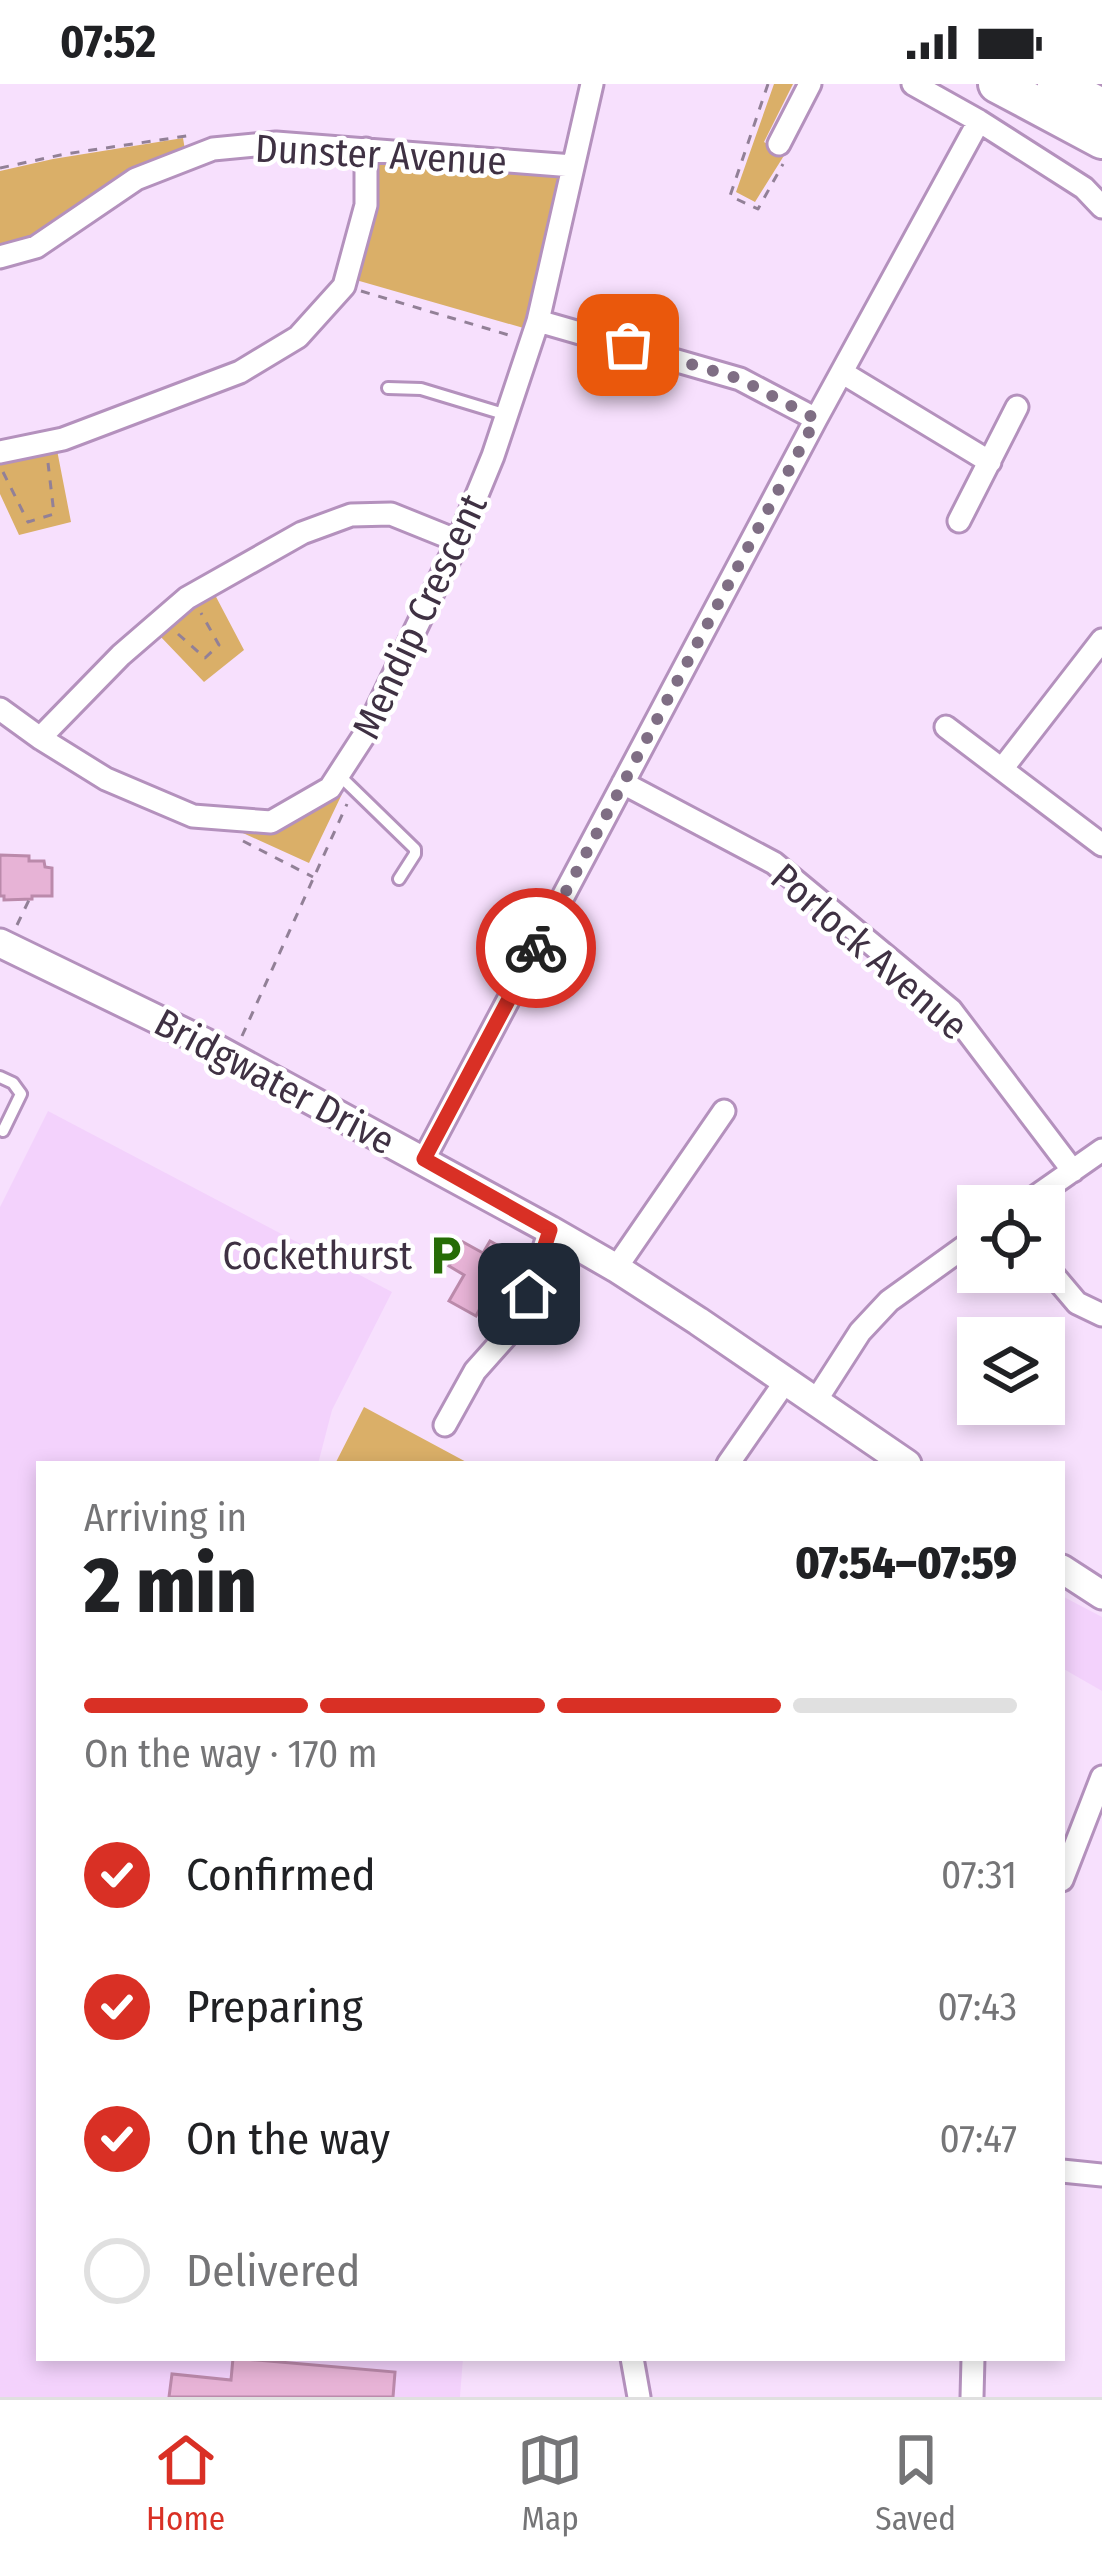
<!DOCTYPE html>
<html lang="en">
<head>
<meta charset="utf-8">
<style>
  :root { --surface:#fff; --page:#f6f6f6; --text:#202124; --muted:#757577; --line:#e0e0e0; --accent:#d93025 }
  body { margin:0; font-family:"Fira Sans Condensed",sans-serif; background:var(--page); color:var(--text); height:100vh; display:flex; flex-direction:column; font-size:45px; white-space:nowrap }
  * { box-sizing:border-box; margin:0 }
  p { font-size:39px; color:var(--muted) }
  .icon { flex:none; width:66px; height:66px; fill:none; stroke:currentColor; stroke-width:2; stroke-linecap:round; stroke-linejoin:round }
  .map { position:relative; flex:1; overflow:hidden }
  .sheet { position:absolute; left:36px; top:1377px; width:1029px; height:900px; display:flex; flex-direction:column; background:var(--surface); border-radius:0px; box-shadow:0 6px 18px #0003 }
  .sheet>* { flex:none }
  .fabs { position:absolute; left:957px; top:1101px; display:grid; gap:24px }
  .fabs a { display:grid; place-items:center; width:108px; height:108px; border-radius:0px; background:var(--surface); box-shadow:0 6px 18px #0003; font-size:60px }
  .pin { position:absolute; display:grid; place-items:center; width:102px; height:102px; color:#fff; margin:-51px; border-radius:24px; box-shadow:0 6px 18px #0006 }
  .courier { position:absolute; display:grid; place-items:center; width:120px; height:120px; margin:-60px; border:9px solid #d93025; border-radius:50%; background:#fff; color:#222; box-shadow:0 3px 15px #0007 }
  .head em { font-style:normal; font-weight:800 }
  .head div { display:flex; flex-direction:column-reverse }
  .head { display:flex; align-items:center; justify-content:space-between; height:204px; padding:0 48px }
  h1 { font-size:78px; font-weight:800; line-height:90px }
  .bar { display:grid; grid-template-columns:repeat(4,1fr); gap:18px 12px; align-content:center; height:144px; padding:0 48px }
  .bar i { height:15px; border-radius:9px; background:var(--line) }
  .bar .current { background:var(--accent) }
  .bar p { grid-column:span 4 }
  ol { padding:0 48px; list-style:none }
  li { display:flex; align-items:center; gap:36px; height:132px }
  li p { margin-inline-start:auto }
  li .icon { padding:12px; border-radius:50%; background:var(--accent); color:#fff; stroke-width:4 }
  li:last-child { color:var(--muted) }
  li i { width:66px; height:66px; border:6px solid var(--line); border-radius:50% }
  .status { display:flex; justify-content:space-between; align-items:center; height:84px; padding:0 60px; background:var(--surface); direction:ltr }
  .status svg { height:33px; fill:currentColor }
  .dock { display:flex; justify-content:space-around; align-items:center; height:168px; border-top:3px solid var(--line); background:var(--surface); font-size:33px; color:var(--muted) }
  .dock a { display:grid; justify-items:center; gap:6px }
  .dock .current { color:var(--accent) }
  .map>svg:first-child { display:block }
  .built { fill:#f3d2fc }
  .green { fill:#daaf68 }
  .building { fill:#e7b3d6; stroke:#bb8aab; stroke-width:3 }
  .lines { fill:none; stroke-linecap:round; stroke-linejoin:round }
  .lane-casing { stroke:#b491bd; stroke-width:16 }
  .street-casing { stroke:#b491bd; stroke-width:27 }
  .secondary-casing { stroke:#b491bd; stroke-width:33 }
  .highway-casing { stroke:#b491bd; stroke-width:42 }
  .path { stroke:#928097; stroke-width:3; stroke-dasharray:9 9; stroke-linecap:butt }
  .lane { stroke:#fff; stroke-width:10 }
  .street { stroke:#fff; stroke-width:21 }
  .secondary { stroke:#fff; stroke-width:27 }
  .highway { stroke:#fff; stroke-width:36 }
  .done { stroke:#7f6e84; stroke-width:12; stroke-dasharray:0 21.6 }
  .route { stroke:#d93025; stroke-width:15 }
  .labels { text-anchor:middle; stroke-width:9; stroke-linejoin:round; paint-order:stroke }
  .street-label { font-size:39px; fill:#3f3143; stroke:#fff }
  .poi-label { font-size:39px; fill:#3f3143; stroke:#fff; text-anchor:end }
</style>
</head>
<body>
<div class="status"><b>07:52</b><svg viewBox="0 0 49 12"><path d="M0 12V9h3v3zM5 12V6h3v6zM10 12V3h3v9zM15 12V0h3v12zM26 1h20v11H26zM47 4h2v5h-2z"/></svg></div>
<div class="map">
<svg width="1102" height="2313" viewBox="0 0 1102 2313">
  <rect width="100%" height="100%" fill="#f7e0fd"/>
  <path class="built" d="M 48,1027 L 392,1208 L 332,1326 L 318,1380 L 39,1380 L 39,2274 L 463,2274 L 460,2313 L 0,2313 L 0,1123 Z
    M 1062,1512 L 1102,1533 L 1102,1607 L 1062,1584 Z"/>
  <path class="green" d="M 774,0 L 793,0 L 764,58 L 785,70 L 755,118 L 736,108 Z
    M 183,54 L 185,66 L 37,154 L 0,166 L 0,87 L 53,75 Z
    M 378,71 L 563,90 L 527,245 L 356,196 L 379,122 Z
    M 57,366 L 71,438 L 19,451 L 0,410 L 0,377 Z
    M 214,509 L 244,566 L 204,598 L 159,551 Z
    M 342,710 L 309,779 L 232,744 L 279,744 Z
    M 364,1323 L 470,1380 L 335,1380 Z"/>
  <path class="building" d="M 0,771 L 29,772 L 29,777 L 44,777 L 45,783 L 52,784 L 52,812 L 32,812 L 32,815 L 4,816 L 4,812 L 0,812 Z
    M 490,1157 L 513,1170 L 503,1187 L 506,1189 L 491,1216 L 486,1213 L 476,1232 L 449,1217 L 464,1191 L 449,1182 L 463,1158 L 483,1169 Z
    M 233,2274 L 395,2288 L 393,2313 L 169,2313 L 172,2290 L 231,2296 Z"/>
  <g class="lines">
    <defs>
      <path id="lane" d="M 388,304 L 421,305 L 507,331
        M 340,692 L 415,765 L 415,770 L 399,795
        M 0,993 L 13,999 L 21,1010 L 3,1047"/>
      <path id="street" d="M 913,0 L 979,37 L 1084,104 L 1102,123
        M 779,60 L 810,0
        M 0,173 L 36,163 L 136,95 L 213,65 L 276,59 L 573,82
        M 538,237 L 740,295 L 816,335
        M 843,289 L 990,378
        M 0,368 L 63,355 L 240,288 L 298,253 L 344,202 L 366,121 L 366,65
        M 959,437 L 1017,323
        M 0,625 L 40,654 L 106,695 L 193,732 L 271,738 L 330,704 L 365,650 L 458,457 L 493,372 L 538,237 L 592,0
        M 946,643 L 1102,761
        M 40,654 L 121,571 L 187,514 L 302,449 L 351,431 L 391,430 L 458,457
        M 1002,685 L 1102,556
        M 623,699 L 774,779 L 951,926 L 1073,1087
        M 424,1075 L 816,335 L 979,37
        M 1022,1122 L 1102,1066
        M 1044,1180 L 1077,1219 L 1102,1231
        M 616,1184 L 724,1027
        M 815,1318 L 860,1248 L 889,1217 L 978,1153
        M 445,1341 L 475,1287 L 508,1250 L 529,1210 L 550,1146
        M 728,1380 L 785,1298
        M 1062,1796 L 1102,1693
        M 1062,2087 L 1102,2091
        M 632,2274 L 639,2313
        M 972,2313 L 973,2274"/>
      <path id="secondary" d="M 0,859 L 204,958 L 550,1146 L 616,1184 L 698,1237 L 907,1380
        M 1062,1485 L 1102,1511"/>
      <path id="highway" d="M 997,0 L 1102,56
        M 1056,0 L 1102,23"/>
    </defs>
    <use href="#lane" class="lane-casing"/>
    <use href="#street" class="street-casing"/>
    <use href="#secondary" class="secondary-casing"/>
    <use href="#highway" class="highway-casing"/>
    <path class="path" d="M 768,0 L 730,112 L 758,125 L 783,80
      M 0,84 L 65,70 L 193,51
      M 361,207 L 512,252
      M 3,388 L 28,438 L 54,430 L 48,379
      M 178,550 L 205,574 L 219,561 L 201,529
      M 243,757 L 313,793
      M 17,841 L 29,816
      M 242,952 L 347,720"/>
    <use href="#lane" class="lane"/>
    <use href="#street" class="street"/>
    <use href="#secondary" class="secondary"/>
    <use href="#highway" class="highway"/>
  </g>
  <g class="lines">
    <path class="done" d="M 536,864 L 816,335 L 740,295 L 628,261"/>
    <path class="route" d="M 529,1210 L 550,1146 L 424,1075 L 536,864"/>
  </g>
  <defs>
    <symbol id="parking-bare" viewBox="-9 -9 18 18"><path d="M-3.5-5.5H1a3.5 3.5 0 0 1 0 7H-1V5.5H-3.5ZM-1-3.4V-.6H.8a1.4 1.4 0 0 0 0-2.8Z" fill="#266c06" stroke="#fff" stroke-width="2.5" paint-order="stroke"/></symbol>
  </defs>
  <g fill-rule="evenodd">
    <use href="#parking-bare" x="416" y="1142" width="59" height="59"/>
  </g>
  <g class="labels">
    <g class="street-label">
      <text transform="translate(381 70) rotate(3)" y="14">Dunster Avenue</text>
      <text transform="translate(419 532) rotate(-65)" y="14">Mendip Crescent</text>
      <text transform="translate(870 867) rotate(41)" y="14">Porlock Avenue</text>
      <text transform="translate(275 997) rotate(28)" y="14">Bridgwater Drive</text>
    </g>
    <g class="poi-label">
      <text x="412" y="1185">Cockethurst</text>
    </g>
  </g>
</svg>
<div class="fabs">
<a><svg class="icon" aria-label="locate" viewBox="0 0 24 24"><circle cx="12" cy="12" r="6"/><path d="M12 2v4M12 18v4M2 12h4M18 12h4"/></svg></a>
<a><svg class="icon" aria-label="layers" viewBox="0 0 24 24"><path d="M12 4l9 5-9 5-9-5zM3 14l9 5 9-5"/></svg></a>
</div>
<div class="pin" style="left:628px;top:261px;background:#ea580c"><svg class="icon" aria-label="bag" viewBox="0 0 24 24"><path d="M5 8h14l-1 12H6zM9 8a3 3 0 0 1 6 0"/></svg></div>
<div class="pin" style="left:529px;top:1210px;background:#1f2937"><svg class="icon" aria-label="home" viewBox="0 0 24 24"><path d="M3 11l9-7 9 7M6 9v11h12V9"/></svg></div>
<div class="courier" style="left:536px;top:864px"><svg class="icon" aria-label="bike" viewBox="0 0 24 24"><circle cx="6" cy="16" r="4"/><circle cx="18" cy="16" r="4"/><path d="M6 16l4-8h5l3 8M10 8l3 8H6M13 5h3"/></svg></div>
<section class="sheet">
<div class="head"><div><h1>2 min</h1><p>Arriving in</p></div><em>07:54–07:59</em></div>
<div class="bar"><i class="current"></i><i class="current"></i><i class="current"></i><i></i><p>On the way · 170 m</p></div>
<ol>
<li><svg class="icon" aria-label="check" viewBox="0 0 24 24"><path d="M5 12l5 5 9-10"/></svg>Confirmed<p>07:31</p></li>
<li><svg class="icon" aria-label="check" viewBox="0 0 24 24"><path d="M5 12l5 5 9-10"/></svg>Preparing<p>07:43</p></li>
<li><svg class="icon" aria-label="check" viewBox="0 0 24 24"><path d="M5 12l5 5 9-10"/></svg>On the way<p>07:47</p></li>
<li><i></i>Delivered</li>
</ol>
</section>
</div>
<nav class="dock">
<a class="current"><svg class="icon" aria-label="home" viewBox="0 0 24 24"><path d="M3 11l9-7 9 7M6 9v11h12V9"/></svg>Home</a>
<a><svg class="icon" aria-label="map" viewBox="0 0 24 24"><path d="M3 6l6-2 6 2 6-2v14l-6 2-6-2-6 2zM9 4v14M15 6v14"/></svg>Map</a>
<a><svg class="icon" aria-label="saved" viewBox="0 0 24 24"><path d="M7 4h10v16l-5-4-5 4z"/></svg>Saved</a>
</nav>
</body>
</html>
